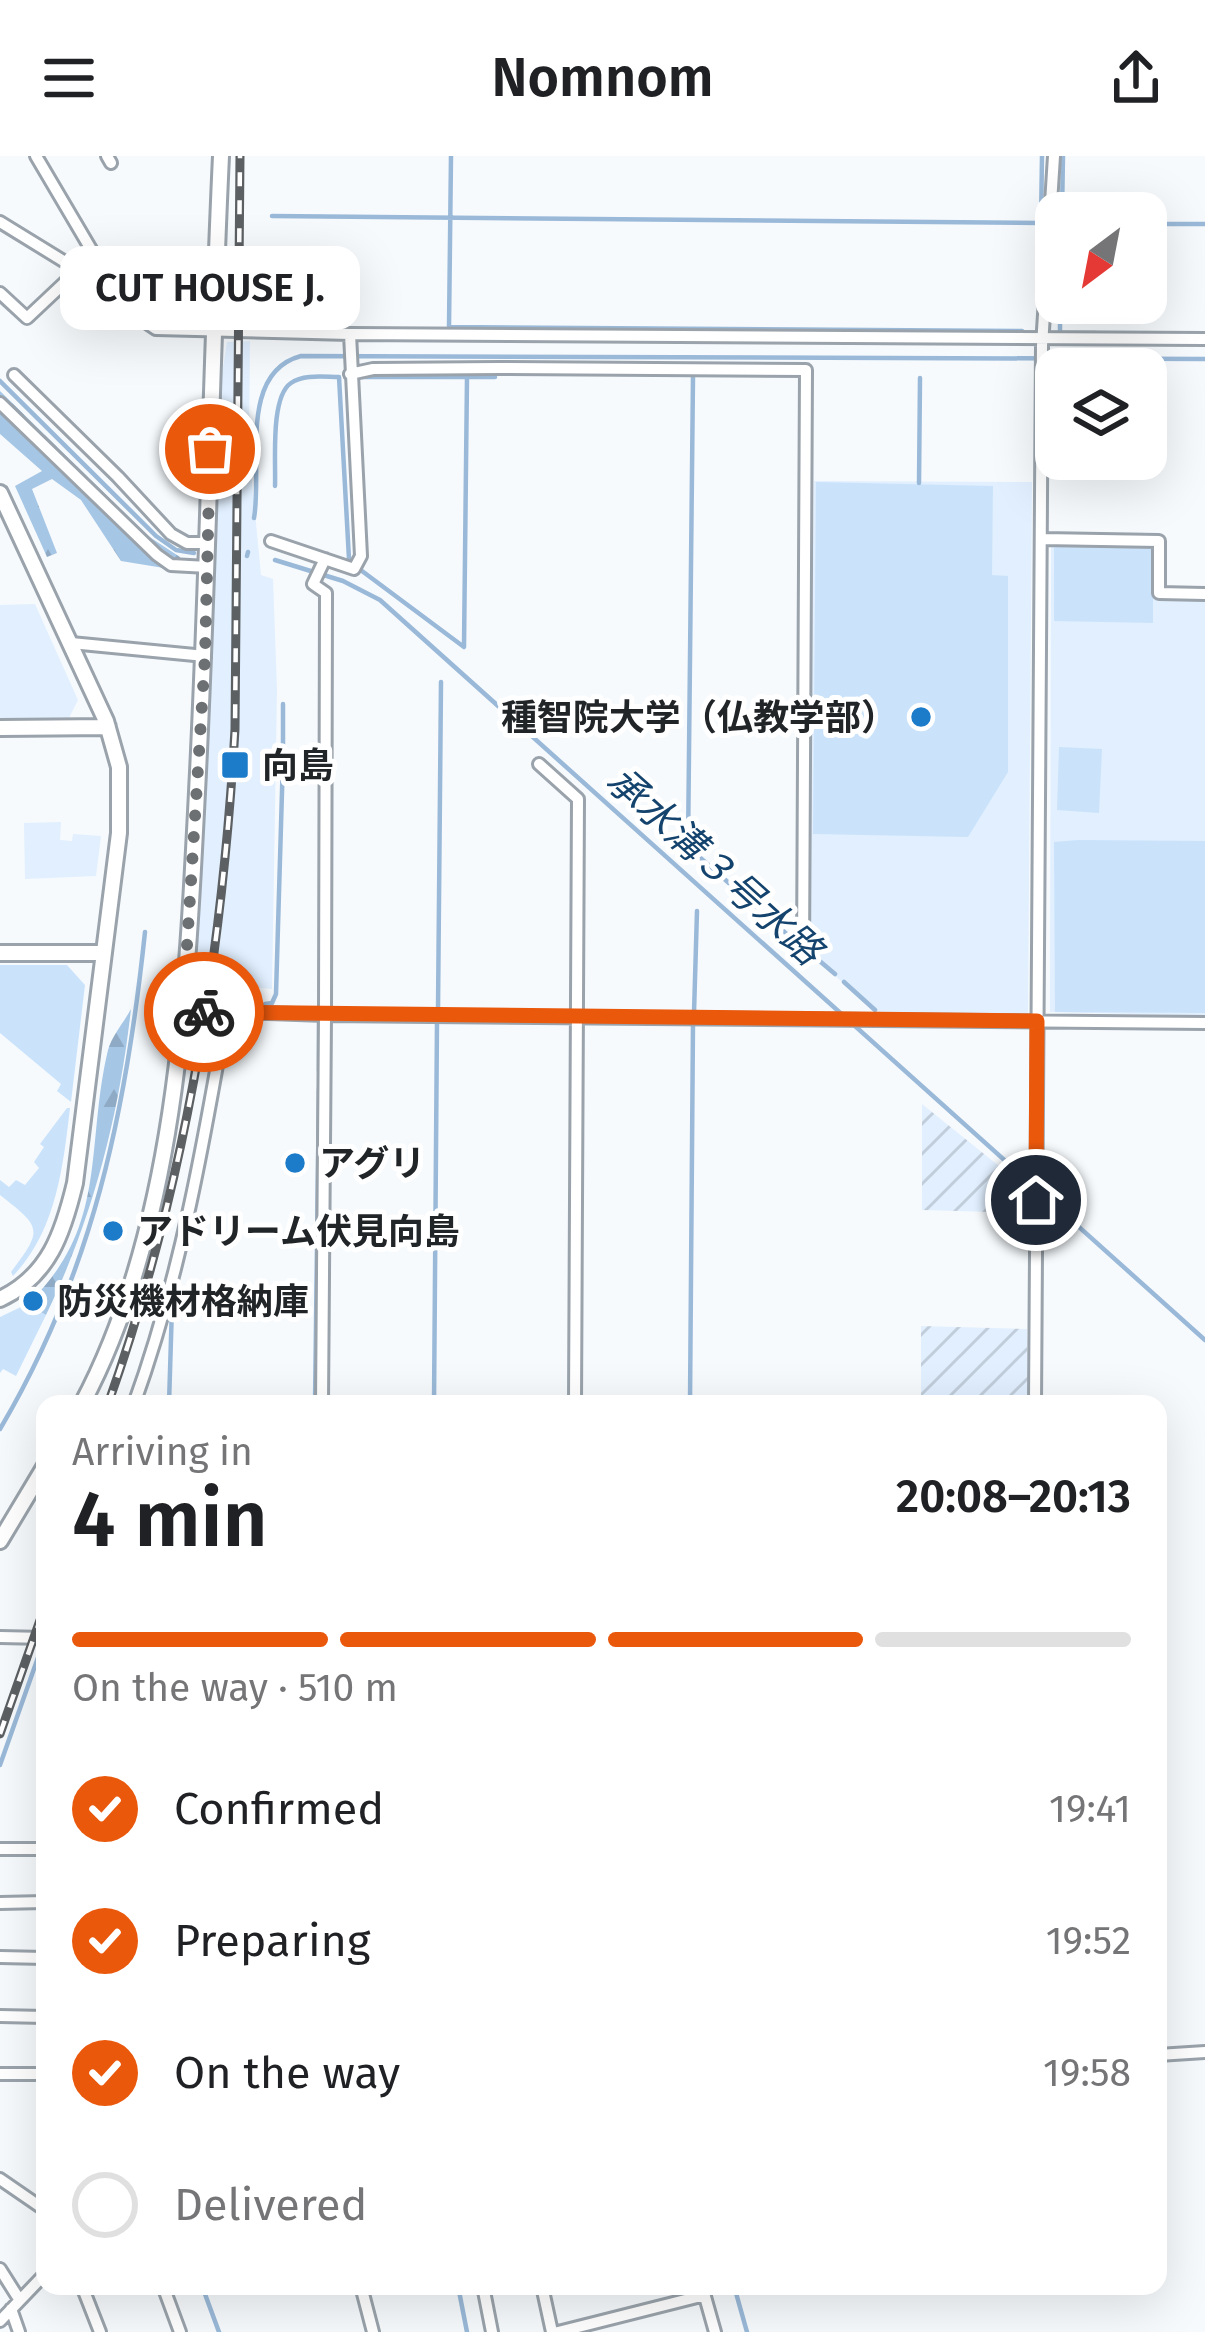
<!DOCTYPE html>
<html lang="en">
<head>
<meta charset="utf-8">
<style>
  :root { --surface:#fff; --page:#f6f6f6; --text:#202124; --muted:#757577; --line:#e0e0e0; --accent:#ea580c }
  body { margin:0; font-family:"Fira Sans","Noto Sans JP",sans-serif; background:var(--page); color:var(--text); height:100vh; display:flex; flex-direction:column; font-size:45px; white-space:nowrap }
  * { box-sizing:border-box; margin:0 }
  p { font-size:39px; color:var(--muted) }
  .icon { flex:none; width:66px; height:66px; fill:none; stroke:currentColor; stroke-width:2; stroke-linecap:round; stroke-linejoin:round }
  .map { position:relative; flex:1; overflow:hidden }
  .panel { position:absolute; left:36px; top:1239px; width:1131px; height:900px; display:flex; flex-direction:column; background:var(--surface); border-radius:24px; box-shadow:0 12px 48px #0002 }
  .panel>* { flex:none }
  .needle { width:78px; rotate:212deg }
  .fabs { position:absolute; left:1035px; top:36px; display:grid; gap:24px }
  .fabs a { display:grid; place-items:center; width:132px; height:132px; border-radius:24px; background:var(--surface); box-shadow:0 12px 48px #0002; font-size:60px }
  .pin { position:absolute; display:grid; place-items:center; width:102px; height:102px; color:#fff; margin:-51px; border:6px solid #fff; border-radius:50%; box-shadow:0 3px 12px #0007 }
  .courier { position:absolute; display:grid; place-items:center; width:120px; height:120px; margin:-60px; border:9px solid #ea580c; border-radius:50%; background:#fff; color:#222; box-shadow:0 3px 15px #0007 }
  .bubble { position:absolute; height:84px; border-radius:24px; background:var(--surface); box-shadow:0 12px 48px #0002; font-size:39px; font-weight:600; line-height:84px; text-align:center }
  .head em { font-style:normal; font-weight:600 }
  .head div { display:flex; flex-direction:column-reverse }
  .head { display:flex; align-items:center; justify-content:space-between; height:204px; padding:0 36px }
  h1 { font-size:78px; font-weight:600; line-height:90px }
  .bar { display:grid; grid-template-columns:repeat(4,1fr); gap:18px 12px; align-content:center; height:144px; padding:0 36px }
  .bar i { height:15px; border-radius:9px; background:var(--line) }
  .bar .on { background:var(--accent) }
  .bar p { grid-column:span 4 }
  ol { padding:0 36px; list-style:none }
  li { display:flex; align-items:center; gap:36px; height:132px }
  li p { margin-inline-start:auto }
  li .icon { padding:12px; border-radius:50%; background:var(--accent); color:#fff; stroke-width:4 }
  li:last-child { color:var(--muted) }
  li i { width:66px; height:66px; border:6px solid var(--line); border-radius:50% }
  header { display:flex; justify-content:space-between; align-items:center; height:156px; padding:0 36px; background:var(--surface); font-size:54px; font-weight:600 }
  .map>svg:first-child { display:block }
  .built { fill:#e1effe }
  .industrial { fill:url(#industrial-furrows) }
  .grass { fill:#cae3fb }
  .forest { fill:url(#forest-firs) }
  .park { fill:url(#park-crowns) }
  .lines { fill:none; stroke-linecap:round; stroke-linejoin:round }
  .stream { stroke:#9ab9d8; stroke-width:4.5 }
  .minor-casing { stroke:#9aa3ab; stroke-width:16 }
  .tertiary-casing { stroke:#9aa3ab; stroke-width:20 }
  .minor { stroke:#fff; stroke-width:10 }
  .tertiary { stroke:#fff; stroke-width:14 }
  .rail-casing { stroke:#5c6063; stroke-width:9 }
  .rail { stroke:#fff; stroke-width:4.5; stroke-dasharray:14; stroke-linecap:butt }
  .done { stroke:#6c7073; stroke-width:12; stroke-dasharray:0 21.6 }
  .route { stroke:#ea580c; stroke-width:15 }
  .poi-dot { fill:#1d7cc9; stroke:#fff; stroke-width:4.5 }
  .labels { text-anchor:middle; stroke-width:10; stroke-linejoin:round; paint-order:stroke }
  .poi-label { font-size:36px; font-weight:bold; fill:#222528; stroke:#fff; text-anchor:start }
  .water-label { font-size:39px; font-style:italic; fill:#14446d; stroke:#fff }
</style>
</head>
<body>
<header><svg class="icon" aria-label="menu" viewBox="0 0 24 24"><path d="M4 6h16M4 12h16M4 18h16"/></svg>Nomnom<svg class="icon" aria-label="share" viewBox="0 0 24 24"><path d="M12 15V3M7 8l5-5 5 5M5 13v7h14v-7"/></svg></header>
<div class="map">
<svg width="1205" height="2176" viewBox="0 0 1205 2176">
  <defs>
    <pattern id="industrial-furrows" width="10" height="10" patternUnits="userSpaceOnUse" patternTransform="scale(3)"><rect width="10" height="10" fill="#e1effe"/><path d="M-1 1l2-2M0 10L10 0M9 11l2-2" fill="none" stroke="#c1cdda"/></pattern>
    <pattern id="forest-firs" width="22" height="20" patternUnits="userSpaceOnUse" patternTransform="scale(3)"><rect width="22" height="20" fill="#a6c6e5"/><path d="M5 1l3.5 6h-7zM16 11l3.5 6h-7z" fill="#8faac4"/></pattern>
    <pattern id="park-crowns" width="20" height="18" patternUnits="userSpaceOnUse" patternTransform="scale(3)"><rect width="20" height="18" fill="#cae3fb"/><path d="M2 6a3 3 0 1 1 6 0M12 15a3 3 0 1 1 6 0" fill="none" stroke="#adc3d7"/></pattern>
  </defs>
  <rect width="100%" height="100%" fill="#f6fafd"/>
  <path class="built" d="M 250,185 L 249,295 L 261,419 L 273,423 L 277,534 L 272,833 L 195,827 L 219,236 L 227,186 Z
    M 814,325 L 1032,326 L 1028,859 L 880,859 L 808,796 Z
    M 1057,386 L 1154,388 L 1156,441 L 1205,442 L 1205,860 L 1050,856 L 1051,391 Z
    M 35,448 L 78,544 L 69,562 L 0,562 L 0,449 Z
    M 61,666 L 60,684 L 72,685 L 73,678 L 101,680 L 96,720 L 25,723 L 24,667 Z"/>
  <path class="industrial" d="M 922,948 L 999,1010 L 1028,1043 L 1028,1057 L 922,1054 Z
    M 921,1170 L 1027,1173 L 1028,1244 L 921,1242 Z"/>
  <path class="grass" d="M 816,326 L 993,330 L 992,419 L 1008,420 L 1008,616 L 968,681 L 813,678 Z
    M 1057,388 L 1153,389 L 1153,467 L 1054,465 L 1054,392 Z
    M 1059,591 L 1102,593 L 1099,657 L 1057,654 Z
    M 1078,684 L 1205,685 L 1205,857 L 1055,856 L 1054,686 Z
    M 0,809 L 67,809 L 85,829 L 71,946 L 57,935 L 61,928 L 0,877 Z
    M 67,952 L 70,952 C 63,1012 56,1075 13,1120 L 11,1116 C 43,1073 42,1072 0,1039 L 0,1024 L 9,1031 L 16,1024 L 25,1029 L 39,1012 L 34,1006 L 44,991 L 40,988 Z
    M 27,1148 L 46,1159 L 16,1220 L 3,1213 L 0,1217 L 0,1161 Z"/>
  <path class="forest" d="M 0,235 L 148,380 L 180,401 L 182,415 L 121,405 L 81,344 L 52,323 L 32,333 L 57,397 L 47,401 L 15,330 L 42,315 L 0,278 Z
    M 131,853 C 119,960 93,1062 46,1159 L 27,1148 C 109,1073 85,990 108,894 C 112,880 124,866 131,853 Z"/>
  <path class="park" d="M 140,113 L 160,165 L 145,162 L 130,144 L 137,139 L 126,120 Z"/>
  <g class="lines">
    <path class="stream" d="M 451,0 L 449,171 L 1022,175
      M 1062,57 L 1063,0
      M 272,60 L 1041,67 L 1042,0
      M 1146,68 L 1205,68
      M 1060,147 L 1060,177 L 1096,177
      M 358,221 L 495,221
      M 693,221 L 688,691 L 798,788
      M 0,225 L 156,380 L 176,394 L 194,397
      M 919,327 L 920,222
      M 275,330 C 276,306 270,241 291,227 C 304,218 324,221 339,221 L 349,403
      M 254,362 C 263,313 237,217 301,200 L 1205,203
      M 247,400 L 248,396
      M 275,404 L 343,425 L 380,444 L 1205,1184
      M 362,415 L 464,491 L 467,221
      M 283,548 L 283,595
      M 809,796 L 835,818
      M 844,826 L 875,854
      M 265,848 L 272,847 L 276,838 L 283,602
      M 438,854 L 441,526
      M 694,857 L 697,755
      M 319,867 L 319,915
      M 169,1248 L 172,1150
      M 315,1248 L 319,933
      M 434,1248 L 437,865
      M 690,1248 L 693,866
      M 0,1273 C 93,1116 126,956 145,776
      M 0,1609 L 41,1493
      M 202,2130 L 219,2176
      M 458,2130 L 467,2176
      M 734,2130 L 747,2176"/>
    <defs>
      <path id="minor" d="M 36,0 L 125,151
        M 107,0 L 111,7
        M 0,66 L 78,114 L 107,140 L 156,173 L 350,178 L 1205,183
        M 0,137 L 27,162 L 78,114
        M 350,218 L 373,213 L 499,212 L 806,214 L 803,800
        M 14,219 L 118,321 L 171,378 L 187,387 L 208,387
        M 0,247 L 157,399 L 171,409 L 208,411
        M 1043,383 L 1159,385 L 1159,437 L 1205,438
        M 271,385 L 354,413 L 361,400 L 350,178
        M 71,487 L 205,500
        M 539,608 L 578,643 L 575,1248
        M 183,854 L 325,859 L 326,437 L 313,428 L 325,403
        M 134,1248 C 180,1121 203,991 226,858
        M 322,1248 L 325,859 L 1205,867
        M 1035,1248 L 1042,190 L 1054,0
        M 0,1481 L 45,1482
        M 0,1693 L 45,1693
        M 0,1747 L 45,1746
        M 0,1801 L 45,1802
        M 0,1860 L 45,1861
        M 1158,1899 L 1205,1896
        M 0,1918 L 45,1918
        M 0,2023 L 45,2054
        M 0,2113 L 19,2143
        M 82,2130 L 100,2176
        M 163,2130 L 180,2176
        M 361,2130 L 373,2176
        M 483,2130 L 492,2176
        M 542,2130 L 552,2176
        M 702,2130 L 715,2176
        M 11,2153 L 19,2176
        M 0,2165 L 45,2118
        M 558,2176 L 705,2139"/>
      <path id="tertiary" d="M 0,337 L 106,565 L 119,611 L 119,677 L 75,1027 C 63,1077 49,1120 0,1143
        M 0,572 L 108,571
        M 0,797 L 103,797
        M 82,1248 C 177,1070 187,834 197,636 C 208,424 211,212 221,0
        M 0,1385 L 45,1310"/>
    </defs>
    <use href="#minor" class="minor-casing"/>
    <use href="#tertiary" class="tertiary-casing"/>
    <use href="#minor" class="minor"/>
    <use href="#tertiary" class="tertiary"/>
    <defs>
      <path id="rail" d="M 108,1248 C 185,1032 222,801 235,573 L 240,0
        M 0,1578 L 45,1450"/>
    </defs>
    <use href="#rail" class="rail-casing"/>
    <use href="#rail" class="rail"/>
  </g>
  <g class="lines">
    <path class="done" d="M 204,856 L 183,854 L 205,500 L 210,293"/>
    <path class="route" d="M 204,856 L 1037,865 L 1036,1044"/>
  </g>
  <g class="poi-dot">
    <circle cx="921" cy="561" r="12"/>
    <rect x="220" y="594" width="30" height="30" rx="6"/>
    <circle cx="295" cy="1007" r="12"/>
    <circle cx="113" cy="1075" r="12"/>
    <circle cx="33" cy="1145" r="12"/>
  </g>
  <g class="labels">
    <g class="poi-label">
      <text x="897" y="574" text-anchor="end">種智院大学（仏教学部）</text>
      <text x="262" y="622">向島</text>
      <text x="319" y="1020">アグリ</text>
      <text x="137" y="1088">アドリーム伏見向島</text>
      <text x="57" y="1158">防災機材格納庫</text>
    </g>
    <g class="water-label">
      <text transform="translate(715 709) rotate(42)" y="14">承水溝３号水路</text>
    </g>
  </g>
</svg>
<div class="fabs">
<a><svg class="needle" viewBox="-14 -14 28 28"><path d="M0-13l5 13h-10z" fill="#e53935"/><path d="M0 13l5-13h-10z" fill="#757577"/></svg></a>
<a><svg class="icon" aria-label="layers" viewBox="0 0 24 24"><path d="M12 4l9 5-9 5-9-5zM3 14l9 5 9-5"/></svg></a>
</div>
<div class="pin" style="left:210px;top:293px;background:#ea580c"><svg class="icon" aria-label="bag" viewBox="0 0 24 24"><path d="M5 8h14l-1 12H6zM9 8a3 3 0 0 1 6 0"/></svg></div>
<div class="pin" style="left:1036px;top:1044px;background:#1f2937"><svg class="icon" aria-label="home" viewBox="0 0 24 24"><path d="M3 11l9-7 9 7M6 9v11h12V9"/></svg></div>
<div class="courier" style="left:204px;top:856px"><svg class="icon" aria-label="bike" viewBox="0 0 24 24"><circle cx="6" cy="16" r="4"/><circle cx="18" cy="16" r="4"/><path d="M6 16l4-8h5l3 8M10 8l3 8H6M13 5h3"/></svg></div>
<div class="bubble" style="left:60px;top:90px;width:300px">CUT HOUSE J.</div>
<section class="panel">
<div class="head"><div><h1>4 min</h1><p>Arriving in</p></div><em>20:08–20:13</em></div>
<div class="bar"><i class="on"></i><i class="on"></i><i class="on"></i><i></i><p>On the way · 510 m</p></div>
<ol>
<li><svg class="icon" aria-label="check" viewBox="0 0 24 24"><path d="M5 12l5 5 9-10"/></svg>Confirmed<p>19:41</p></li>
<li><svg class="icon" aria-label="check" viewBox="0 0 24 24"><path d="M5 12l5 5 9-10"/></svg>Preparing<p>19:52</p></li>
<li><svg class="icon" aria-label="check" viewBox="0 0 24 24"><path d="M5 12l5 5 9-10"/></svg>On the way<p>19:58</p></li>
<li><i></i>Delivered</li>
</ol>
</section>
</div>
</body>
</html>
